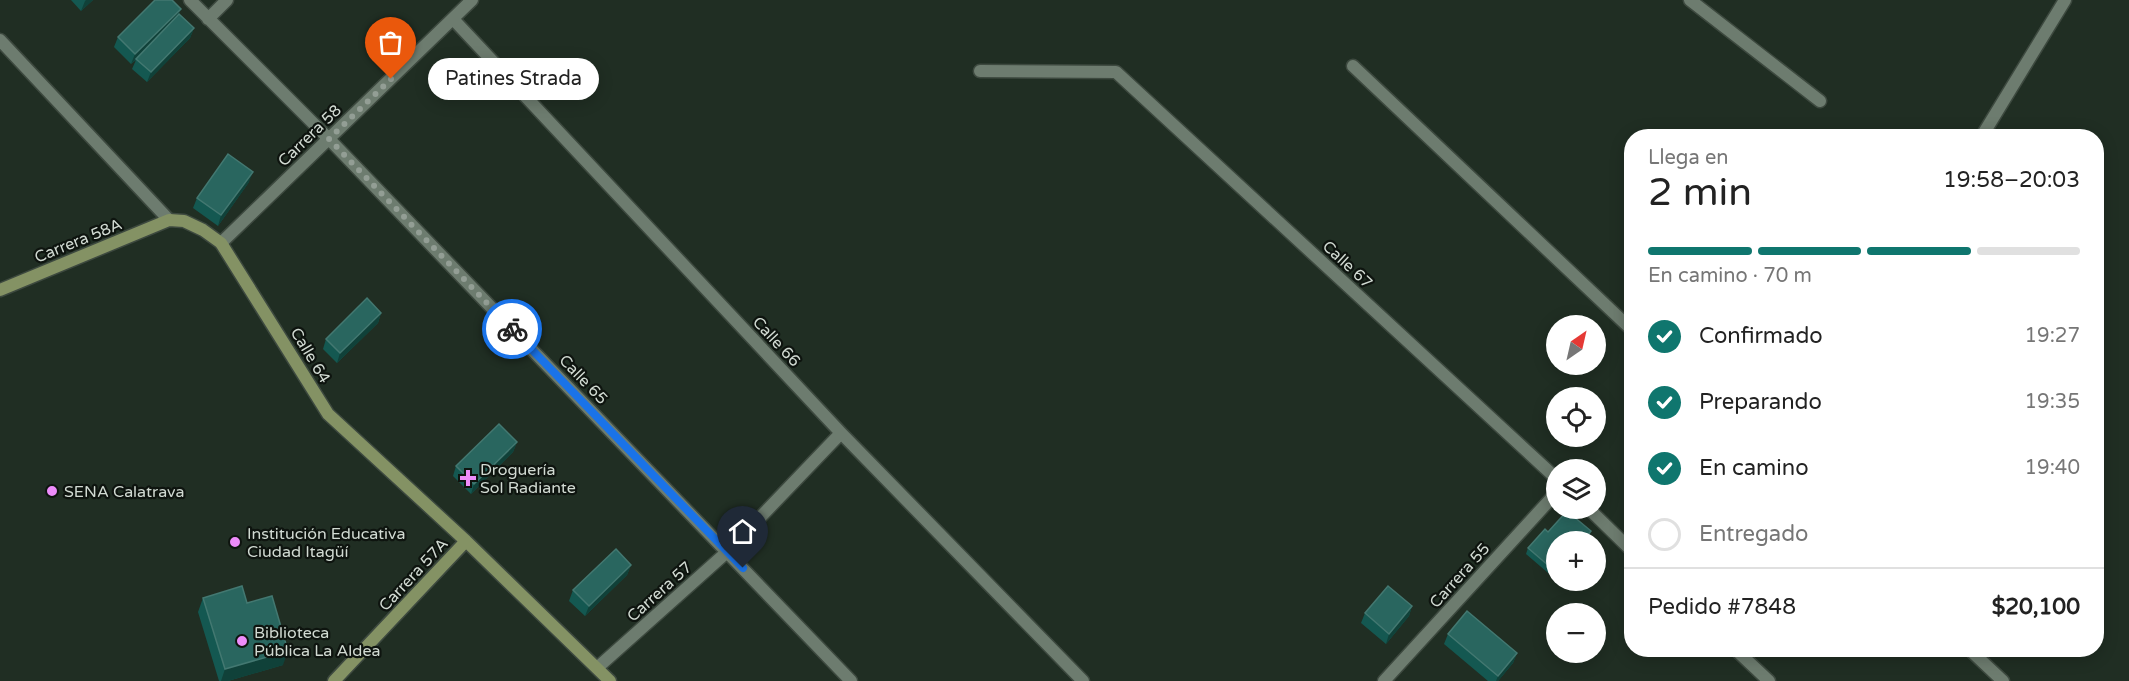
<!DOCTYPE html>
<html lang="es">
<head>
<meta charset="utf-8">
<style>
  :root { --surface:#fff; --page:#f6f6f6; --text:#222; --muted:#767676; --line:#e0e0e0; --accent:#0f766e }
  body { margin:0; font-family:"Varela Round",sans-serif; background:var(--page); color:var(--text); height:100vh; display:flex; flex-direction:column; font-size:22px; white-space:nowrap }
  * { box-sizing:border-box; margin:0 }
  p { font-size:20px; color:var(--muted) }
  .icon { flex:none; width:33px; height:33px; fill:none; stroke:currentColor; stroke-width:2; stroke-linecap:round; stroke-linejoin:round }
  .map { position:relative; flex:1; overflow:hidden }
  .details { position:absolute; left:1624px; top:129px; width:480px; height:528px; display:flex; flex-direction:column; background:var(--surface); border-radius:24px; box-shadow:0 3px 15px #0003 }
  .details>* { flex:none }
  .needle { width:39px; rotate:34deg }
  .tools { position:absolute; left:1546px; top:315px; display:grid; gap:12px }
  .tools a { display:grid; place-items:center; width:60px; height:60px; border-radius:50%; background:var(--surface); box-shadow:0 3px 15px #0003; font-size:30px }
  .pin { position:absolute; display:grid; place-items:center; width:51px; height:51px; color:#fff; margin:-62px -26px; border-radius:50% 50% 50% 0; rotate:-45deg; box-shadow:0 0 6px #0007 }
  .pin .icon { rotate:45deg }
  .courier { position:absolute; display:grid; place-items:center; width:60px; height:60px; margin:-30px; border:4px solid #1a73e8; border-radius:50%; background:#fff; color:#222; box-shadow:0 2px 8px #0007 }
  .bubble { position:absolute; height:42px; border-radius:21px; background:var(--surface); box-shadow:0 3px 15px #0003; font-size:20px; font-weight:600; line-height:42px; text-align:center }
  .head em { font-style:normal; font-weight:600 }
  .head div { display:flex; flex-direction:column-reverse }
  .head { display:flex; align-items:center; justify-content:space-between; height:102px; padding:0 24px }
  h1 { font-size:39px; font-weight:600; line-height:45px }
  .bar { display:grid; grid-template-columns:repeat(4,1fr); gap:9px 6px; align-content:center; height:72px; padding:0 24px }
  .bar i { height:8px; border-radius:4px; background:var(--line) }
  .bar .current { background:var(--accent) }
  .bar p { grid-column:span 4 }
  .line { display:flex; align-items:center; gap:15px; padding:0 24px; border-top:2px solid var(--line) }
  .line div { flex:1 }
  ol { padding:0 24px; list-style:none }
  li { display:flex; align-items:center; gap:18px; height:66px }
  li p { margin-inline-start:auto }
  li .icon { padding:6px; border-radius:50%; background:var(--accent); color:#fff; stroke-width:4 }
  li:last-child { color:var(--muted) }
  li i { width:33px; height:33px; border:3px solid var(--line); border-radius:50% }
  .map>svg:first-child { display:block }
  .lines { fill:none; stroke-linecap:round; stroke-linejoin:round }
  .street-casing { stroke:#3d493f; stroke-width:15 }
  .secondary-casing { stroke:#3d493f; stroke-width:15 }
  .street { stroke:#6d7c6f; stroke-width:12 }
  .secondary { stroke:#849264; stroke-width:12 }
  .wall { fill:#145851 }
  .shaded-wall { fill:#104139 }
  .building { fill:#29665f; stroke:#437871; stroke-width:1.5 }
  .done { stroke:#939e95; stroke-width:6; stroke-dasharray:0 10.8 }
  .route { stroke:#1a73e8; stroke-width:8 }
  .poi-dot { fill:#ed8cfa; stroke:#0e140f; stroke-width:2 }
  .labels { text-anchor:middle; stroke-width:4.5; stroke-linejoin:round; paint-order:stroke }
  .street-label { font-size:16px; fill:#d1dad2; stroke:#0e140f }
  .poi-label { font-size:16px; fill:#d1dad2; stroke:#0e140f; text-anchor:start }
</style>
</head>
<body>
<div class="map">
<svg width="2129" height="681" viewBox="0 0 2129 681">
  <rect width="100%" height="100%" fill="#202e23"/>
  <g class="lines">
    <defs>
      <path id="street" d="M 190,0 L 329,139 L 851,681
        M 1690,0 L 1820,101
        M 208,19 L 227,0
        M 453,19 L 841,433 L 1083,681
        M 0,40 L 169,220
        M 1353,66 L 1632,330
        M 980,71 L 1116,72 L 1557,479
        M 1982,136 L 2065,0
        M 221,243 L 472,0
        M 1588,508 L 1632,551
        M 1736,650 L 1769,681
        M 1970,650 L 2003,681
        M 597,668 L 727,552 L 841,433
        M 1384,681 L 1557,492"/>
      <path id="secondary" d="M 0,290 L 169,220 L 184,221 L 203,230 L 221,243 L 328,414 L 466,541 L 610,681
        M 334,681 L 466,541"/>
    </defs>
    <use href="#street" class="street-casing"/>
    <use href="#secondary" class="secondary-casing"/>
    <use href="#street" class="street"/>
    <use href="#secondary" class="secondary"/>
  </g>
  <path class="wall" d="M 71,0 L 93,0 L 81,11 Z
    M 179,15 L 194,28 L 190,38 L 147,82 L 132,69 L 136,60 L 131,64 L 114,47 L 118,37 Z
    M 249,182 L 218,226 L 193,208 L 197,198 Z
    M 381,313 L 378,323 L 337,363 L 323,349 L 326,339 Z
    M 517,442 L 513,452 L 471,494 L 453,476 L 456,466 Z
    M 1591,531 L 1589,537 L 1554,578 L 1526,554 L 1528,548 L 1548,532 Z
    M 631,565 L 627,575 L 585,616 L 569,601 L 573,590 Z
    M 203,598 L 247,603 L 283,665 L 228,681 L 219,681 L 198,612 Z
    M 1412,606 L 1409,616 L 1386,644 L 1361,623 L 1365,613 Z
    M 1448,634 L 1517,653 L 1513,663 L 1498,681 L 1488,681 L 1444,644 Z"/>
  <path class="shaded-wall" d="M 86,0 L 93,0 L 81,11 L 85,1 Z
    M 181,9 L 177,19 L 131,64 L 135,54 Z
    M 194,28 L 190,38 L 147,82 L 151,72 Z
    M 253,172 L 249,182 L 218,226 L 221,215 Z
    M 381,313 L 378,323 L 337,363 L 340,353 Z
    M 517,442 L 513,452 L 471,494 L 474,484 Z
    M 1591,531 L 1589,537 L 1585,542 L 1582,542 Z
    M 631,565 L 627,575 L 585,616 L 589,606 Z
    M 1412,606 L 1409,616 L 1386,644 L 1389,634 Z
    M 288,651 L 283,665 L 228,681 L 221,681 L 225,669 Z
    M 1517,653 L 1513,663 L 1498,681 L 1496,681 L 1498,676 Z"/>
  <path class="building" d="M 155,0 L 172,0 L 181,9 L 135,54 L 118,37 Z
    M 179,14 L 194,28 L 151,72 L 136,59 Z
    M 228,154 L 253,172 L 221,215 L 197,198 Z
    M 367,298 L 381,313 L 340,353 L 326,339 Z
    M 499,424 L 517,442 L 474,484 L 456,466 Z
    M 1567,511 L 1591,531 L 1582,542 L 1557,542 L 1557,571 L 1556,572 L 1528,548 L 1545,529 L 1548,532 Z
    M 616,549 L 631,565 L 589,606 L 573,590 Z
    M 242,586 L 247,603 L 272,596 L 288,651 L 225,669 L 203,598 Z
    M 1388,586 L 1412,606 L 1389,634 L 1365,613 Z
    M 1467,611 L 1517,653 L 1498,676 L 1448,634 Z"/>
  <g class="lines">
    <path class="done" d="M 391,79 L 329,139 L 512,329"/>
    <path class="route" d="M 512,329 L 743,568"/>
  </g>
  <g class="poi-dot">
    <path d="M465 469h6v6h6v6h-6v6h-6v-6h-6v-6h6z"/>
    <circle cx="52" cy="491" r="6"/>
    <circle cx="235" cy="542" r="6"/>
    <circle cx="242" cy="641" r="6"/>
  </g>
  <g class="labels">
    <g class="street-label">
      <text transform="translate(309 135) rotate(-44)" y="6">Carrera 58</text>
      <text transform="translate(78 240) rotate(-22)" y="6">Carrera 58A</text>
      <text transform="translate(1348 264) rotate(43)" y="6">Calle 67</text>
      <text transform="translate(777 341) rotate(47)" y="6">Calle 66</text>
      <text transform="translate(311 355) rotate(59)" y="6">Calle 64</text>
      <text transform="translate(584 379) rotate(46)" y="6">Calle 65</text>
      <text transform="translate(413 574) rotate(-47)" y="6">Carrera 57A</text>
      <text transform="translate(1459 575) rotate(-48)" y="6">Carrera 55</text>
      <text transform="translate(659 591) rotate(-42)" y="6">Carrera 57</text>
    </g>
    <g class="poi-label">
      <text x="480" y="475">Droguería<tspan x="480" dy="18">Sol Radiante</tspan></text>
      <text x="64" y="497">SENA Calatrava</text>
      <text x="247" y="539">Institución Educativa<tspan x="247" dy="18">Ciudad Itagüí</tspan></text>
      <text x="254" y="638">Biblioteca<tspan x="254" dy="18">Pública La Aldea</tspan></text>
    </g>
  </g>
</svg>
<div class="tools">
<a><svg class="needle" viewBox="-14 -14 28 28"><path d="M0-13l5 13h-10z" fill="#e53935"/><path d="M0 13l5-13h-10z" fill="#767676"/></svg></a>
<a><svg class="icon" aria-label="locate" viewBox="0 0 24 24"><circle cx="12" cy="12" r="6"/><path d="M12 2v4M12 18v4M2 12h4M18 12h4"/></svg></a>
<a><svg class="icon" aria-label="layers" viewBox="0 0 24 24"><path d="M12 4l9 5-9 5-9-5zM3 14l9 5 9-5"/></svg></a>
<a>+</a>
<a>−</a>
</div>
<div class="pin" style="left:391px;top:79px;background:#ea580c"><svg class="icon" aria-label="bag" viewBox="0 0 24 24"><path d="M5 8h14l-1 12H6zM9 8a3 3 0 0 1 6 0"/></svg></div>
<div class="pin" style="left:743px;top:568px;background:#1f2937"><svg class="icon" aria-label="home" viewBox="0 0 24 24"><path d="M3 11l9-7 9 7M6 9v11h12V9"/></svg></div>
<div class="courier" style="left:512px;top:329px"><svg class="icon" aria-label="bike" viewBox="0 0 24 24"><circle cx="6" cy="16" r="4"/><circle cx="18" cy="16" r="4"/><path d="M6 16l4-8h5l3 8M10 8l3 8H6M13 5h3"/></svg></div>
<div class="bubble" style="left:428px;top:58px;width:171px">Patines Strada</div>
<section class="details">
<div class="head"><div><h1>2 min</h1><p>Llega en</p></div><em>19:58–20:03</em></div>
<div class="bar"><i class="current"></i><i class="current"></i><i class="current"></i><i></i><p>En camino · 70 m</p></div>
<ol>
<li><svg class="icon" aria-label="check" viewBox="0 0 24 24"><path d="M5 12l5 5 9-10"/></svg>Confirmado<p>19:27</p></li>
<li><svg class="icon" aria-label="check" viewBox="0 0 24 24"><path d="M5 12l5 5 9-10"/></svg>Preparando<p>19:35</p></li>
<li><svg class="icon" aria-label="check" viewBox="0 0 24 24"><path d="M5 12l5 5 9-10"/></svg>En camino<p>19:40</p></li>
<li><i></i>Entregado</li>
</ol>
<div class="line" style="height:78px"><div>Pedido #7848</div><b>$20,100</b></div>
</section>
</div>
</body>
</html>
